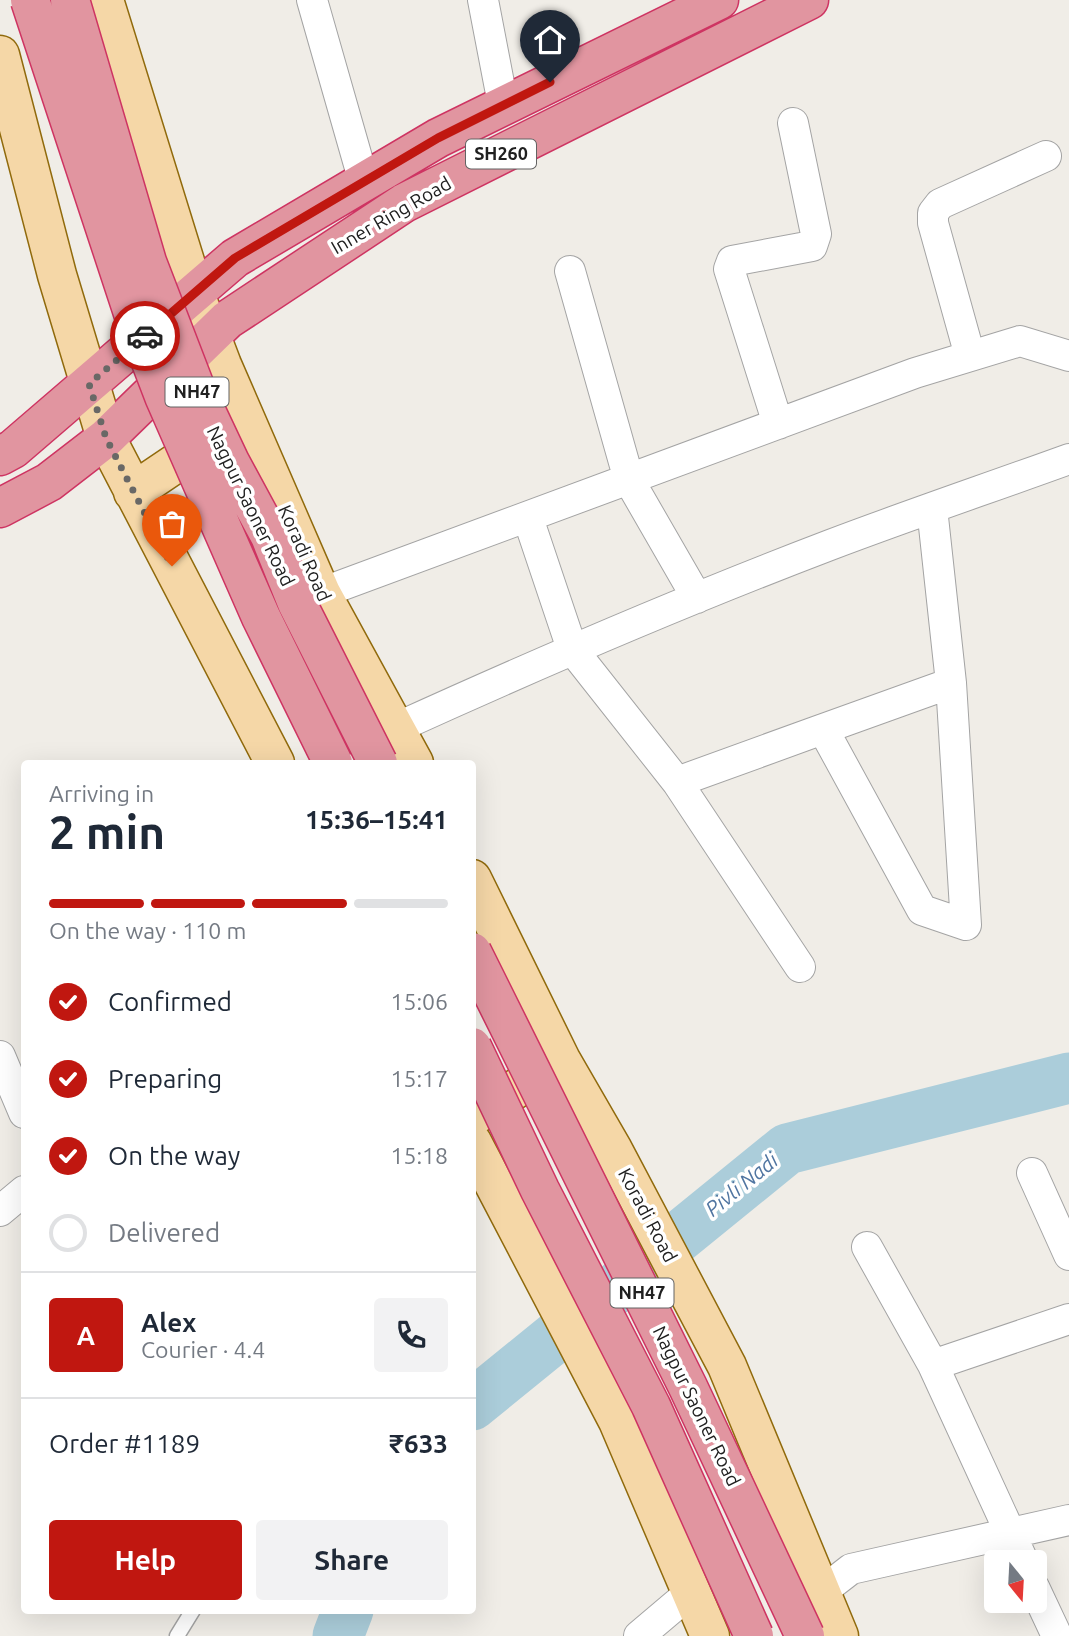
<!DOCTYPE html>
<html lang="en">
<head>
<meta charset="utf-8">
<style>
  :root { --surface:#fff; --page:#f2f2f3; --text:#1f2937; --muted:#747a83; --line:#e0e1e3; --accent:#c01710 }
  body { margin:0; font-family:Ubuntu,sans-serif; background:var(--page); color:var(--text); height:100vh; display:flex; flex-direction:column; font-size:26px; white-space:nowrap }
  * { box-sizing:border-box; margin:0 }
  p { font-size:23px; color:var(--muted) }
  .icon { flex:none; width:38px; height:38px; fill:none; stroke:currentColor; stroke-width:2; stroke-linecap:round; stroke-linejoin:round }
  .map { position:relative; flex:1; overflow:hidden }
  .sheet { position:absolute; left:21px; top:760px; width:455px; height:854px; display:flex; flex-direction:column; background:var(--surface); border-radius:7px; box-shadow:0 7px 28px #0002 }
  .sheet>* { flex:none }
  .needle { width:46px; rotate:162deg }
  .controls { position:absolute; left:984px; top:1550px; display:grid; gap:14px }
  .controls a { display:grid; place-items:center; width:63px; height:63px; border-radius:7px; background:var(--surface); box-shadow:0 7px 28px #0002; font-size:35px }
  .pin { position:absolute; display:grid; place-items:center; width:60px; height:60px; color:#fff; margin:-72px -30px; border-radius:50% 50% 50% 0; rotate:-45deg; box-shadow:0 0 7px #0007 }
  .pin .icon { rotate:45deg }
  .courier { position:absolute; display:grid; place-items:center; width:70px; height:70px; margin:-35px; border:5px solid #c01710; border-radius:50%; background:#fff; color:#222; box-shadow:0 2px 9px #0007 }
  .overview em { font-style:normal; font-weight:700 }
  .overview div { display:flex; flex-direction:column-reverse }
  .overview { display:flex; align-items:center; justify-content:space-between; height:119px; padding:0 28px }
  h1 { font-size:46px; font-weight:700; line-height:52px }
  .bar { display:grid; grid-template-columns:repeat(4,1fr); gap:10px 7px; align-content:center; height:84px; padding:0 28px }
  .bar i { height:9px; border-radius:5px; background:var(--line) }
  .bar .current { background:var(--accent) }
  .bar p { grid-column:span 4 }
  .line { display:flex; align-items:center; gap:18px; padding:0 28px; border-top:2px solid var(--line) }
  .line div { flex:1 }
  .round { display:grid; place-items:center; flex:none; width:74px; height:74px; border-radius:7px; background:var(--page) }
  ol { padding:0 28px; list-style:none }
  li { display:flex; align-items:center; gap:21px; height:77px }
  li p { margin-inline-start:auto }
  li .icon { padding:7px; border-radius:50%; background:var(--accent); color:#fff; stroke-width:4 }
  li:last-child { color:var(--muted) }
  li i { width:38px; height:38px; border:4px solid var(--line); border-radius:50% }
  .action { display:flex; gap:14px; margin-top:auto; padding:14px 28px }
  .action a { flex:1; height:80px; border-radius:7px; background:var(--accent); color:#fff; font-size:28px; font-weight:700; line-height:80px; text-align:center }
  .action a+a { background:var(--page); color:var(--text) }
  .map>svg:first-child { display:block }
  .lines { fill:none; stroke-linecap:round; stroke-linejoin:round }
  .river { stroke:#abcdda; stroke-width:51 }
  .lane-casing { stroke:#a4a4a4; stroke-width:17 }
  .street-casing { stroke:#a4a4a4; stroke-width:32 }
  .primary-casing { stroke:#906a0c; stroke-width:41 }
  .highway-casing { stroke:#ce3462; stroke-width:41 }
  .lane { stroke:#fff; stroke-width:14 }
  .street { stroke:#fff; stroke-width:30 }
  .primary { stroke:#f5d7a7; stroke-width:38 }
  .highway { stroke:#e195a0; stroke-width:38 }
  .highway-bridge-casing { stroke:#ce3462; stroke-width:41; stroke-linecap:butt }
  .highway-bridge { stroke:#e195a0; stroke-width:38 }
  .done { stroke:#696866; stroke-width:7; stroke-dasharray:0 12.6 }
  .route { stroke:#c01710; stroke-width:9 }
  .labels { text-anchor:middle; stroke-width:7; stroke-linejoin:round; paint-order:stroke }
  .shield { fill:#fff; stroke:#636363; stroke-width:2 }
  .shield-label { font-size:18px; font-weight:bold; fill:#202020 }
  .street-label { font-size:19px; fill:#202020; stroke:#fff }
  .water-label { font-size:21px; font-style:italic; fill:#5075a1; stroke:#fff }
</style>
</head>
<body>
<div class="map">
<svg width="1069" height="1636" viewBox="0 0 1069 1636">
  <rect width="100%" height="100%" fill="#f0ede7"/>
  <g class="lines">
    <path class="river" d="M 472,1405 L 787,1149 L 1069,1078
      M 338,1636 L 348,1610"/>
    <defs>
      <path id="lane" d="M 177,1636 L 193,1610"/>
      <path id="street" d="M 312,0 L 364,182
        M 483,0 L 503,104
        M 570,271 L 629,480 L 697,598
        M 970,356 L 933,223 L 933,213 L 940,204 L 1046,156
        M 778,424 L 729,269 L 732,261 L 812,246 L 816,234 L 793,123
        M 528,518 L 572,649 L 677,782 L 823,729 L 922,910 L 966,925 L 951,683 L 932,508
        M 321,593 L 915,373 L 1020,341 L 1069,356
        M 396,728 C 539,663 683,601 830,545 C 909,515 989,488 1069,459
        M 823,729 L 951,683
        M 677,782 L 800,967
        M 0,1056 L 24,1113
        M 1032,1173 L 1069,1255
        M 0,1211 L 24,1191
        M 867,1247 L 933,1365 L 1024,1563
        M 933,1365 L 1069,1319
        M 1034,1587 L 1057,1636
        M 820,1593 L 851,1569 L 1069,1520
        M 639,1636 L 691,1592"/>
      <path id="primary" d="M 104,0 L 195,294 L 222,365 L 321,593 L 414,763
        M 0,55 L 57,275 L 106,438 L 275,763
        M 133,492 L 216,436
        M 472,879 L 561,1060 L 613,1150 L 727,1366 L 839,1636
        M 472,1117 L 561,1060
        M 472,1142 L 618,1421 L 710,1636"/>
      <path id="highway" d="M 0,456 L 13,449 L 235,258 L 438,138 L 719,0
        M 0,508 L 49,482 L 106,438 L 227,320 L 404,203 L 809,0"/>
    </defs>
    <use href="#lane" class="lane-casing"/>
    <use href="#street" class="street-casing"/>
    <use href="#primary" class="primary-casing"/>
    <use href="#highway" class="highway-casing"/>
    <use href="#lane" class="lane"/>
    <use href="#street" class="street"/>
    <use href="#primary" class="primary"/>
    <use href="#highway" class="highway"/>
    <defs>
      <path id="highway-bridge" d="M 30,0 L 138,328 L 164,396 L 261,617 L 333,763
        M 70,0 L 147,262 L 197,392 L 230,462 L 270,536 L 297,603 L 378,763
        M 472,952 L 688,1387 L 805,1636
        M 472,1047 L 540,1190 L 651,1406 L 754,1636"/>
    </defs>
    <use href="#highway-bridge" class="highway-bridge-casing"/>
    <use href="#highway-bridge" class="highway-bridge"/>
  </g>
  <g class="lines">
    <path class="done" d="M 145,336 L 89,384 L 106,438 L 172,566"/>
    <path class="route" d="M 145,336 L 235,258 L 438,138 L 550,82"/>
  </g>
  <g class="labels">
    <g class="shield">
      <rect x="466" y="139.5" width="70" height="29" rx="5"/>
      <rect x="165.5" y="377.5" width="63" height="29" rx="5"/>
      <rect x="610.5" y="1278.5" width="63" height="29" rx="5"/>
    </g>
    <g class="shield-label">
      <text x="501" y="160">SH260</text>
      <text x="197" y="398">NH47</text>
      <text x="642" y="1299">NH47</text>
    </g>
    <g class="street-label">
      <text transform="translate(391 215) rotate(-30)" y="7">Inner Ring Road</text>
      <text transform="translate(251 506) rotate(64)" y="7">Nagpur Saoner Road</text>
      <text transform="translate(305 553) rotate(66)" y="7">Koradi Road</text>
      <text transform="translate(648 1215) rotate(62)" y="7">Koradi Road</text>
      <text transform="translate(697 1406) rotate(64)" y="7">Nagpur Saoner Road</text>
    </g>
    <g class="water-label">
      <text transform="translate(742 1185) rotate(-39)" y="7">Pivli Nadi</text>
    </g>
  </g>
</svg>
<div class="controls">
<a><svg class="needle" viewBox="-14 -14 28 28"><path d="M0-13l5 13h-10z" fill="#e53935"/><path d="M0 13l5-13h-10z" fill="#747a83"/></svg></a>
</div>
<div class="pin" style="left:172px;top:566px;background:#ea580c"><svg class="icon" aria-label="bag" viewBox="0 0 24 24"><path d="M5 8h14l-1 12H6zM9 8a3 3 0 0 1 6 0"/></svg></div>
<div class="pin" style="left:550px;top:82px;background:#1f2937"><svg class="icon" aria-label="home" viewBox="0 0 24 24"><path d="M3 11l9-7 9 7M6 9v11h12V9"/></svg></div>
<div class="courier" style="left:145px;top:336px"><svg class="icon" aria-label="car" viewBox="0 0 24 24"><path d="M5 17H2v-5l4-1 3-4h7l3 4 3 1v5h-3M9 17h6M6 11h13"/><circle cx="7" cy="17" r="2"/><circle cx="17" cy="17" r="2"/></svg></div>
<section class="sheet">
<div class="overview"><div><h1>2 min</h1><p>Arriving in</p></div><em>15:36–15:41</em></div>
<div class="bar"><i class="current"></i><i class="current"></i><i class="current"></i><i></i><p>On the way · 110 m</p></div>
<ol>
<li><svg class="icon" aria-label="check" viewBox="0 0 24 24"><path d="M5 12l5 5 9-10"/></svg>Confirmed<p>15:06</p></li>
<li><svg class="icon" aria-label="check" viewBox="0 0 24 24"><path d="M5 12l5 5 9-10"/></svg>Preparing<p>15:17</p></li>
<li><svg class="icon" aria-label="check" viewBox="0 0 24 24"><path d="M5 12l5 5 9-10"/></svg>On the way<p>15:18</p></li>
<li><i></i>Delivered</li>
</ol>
<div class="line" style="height:126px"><b class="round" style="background:var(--accent);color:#fff">A</b><div><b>Alex</b><p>Courier · 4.4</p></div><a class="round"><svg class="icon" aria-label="phone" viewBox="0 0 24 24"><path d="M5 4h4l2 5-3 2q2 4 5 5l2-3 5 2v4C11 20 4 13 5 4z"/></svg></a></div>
<div class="line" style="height:91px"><div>Order #1189</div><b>₹633</b></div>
<div class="action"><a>Help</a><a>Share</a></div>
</section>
</div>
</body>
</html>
